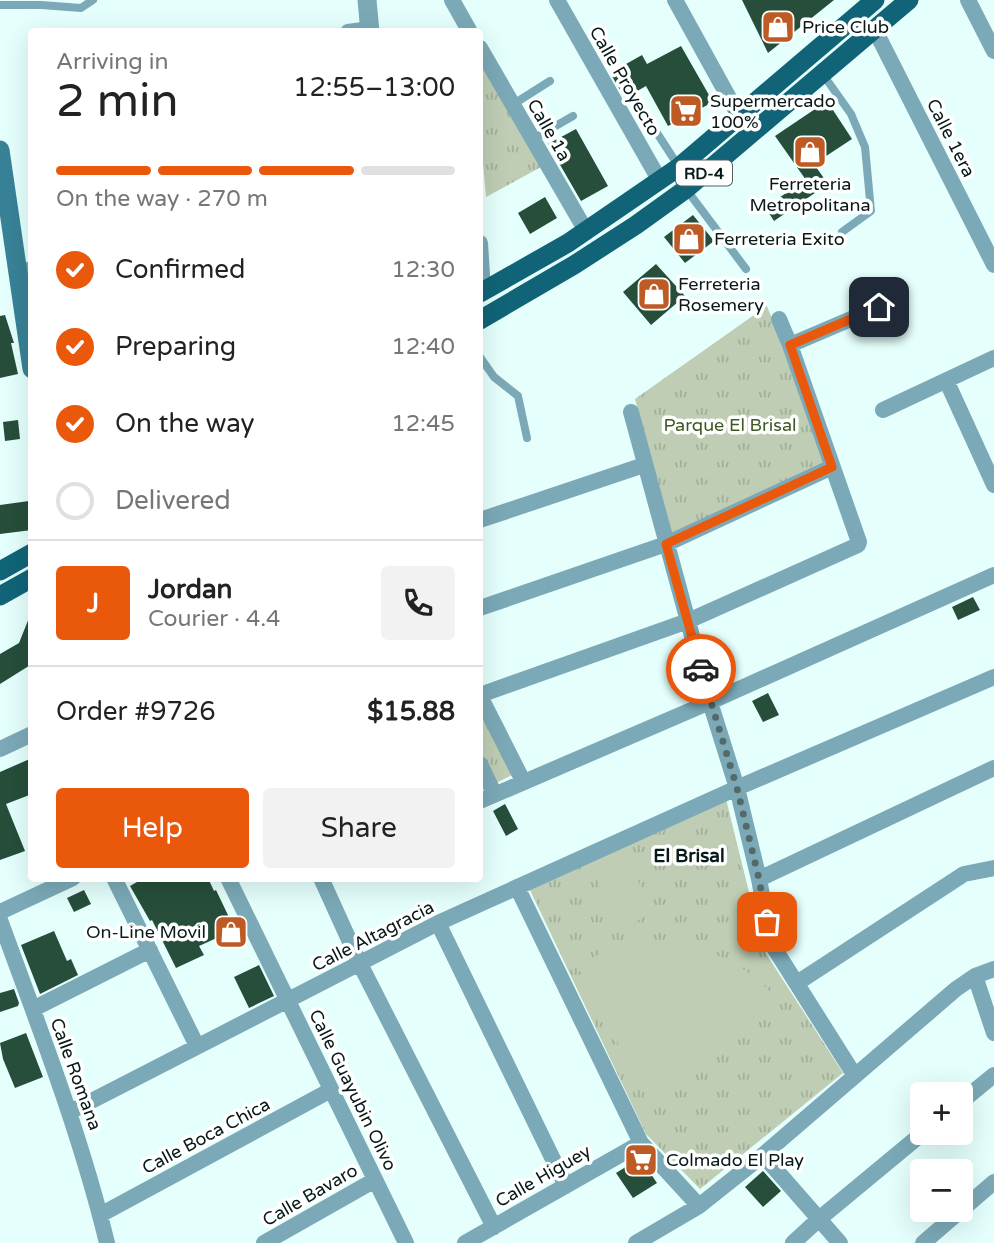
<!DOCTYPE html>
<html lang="en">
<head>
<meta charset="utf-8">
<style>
  :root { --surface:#fff; --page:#f2f2f2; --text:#222; --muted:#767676; --line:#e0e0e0; --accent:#ea580c }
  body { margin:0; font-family:"Varela Round",sans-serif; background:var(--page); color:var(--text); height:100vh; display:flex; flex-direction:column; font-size:26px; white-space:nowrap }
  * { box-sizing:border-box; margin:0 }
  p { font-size:23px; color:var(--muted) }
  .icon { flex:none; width:38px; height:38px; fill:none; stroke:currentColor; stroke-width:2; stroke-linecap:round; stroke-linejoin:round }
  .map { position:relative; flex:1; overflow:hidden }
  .panel { position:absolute; left:28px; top:28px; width:455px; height:854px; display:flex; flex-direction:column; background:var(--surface); border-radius:7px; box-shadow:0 7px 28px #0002 }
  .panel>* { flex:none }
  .controls { position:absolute; left:910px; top:1082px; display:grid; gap:14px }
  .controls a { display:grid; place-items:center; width:63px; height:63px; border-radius:7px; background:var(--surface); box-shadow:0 7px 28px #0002; font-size:35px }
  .pin { position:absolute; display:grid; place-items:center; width:60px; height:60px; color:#fff; margin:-30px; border-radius:14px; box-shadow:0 4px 10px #0006 }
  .courier { position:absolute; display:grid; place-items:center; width:70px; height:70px; margin:-35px; border:5px solid #ea580c; border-radius:50%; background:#fff; color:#222; box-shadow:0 2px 9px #0007 }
  .headline em { font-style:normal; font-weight:600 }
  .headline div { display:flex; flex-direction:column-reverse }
  .headline { display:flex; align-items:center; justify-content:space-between; height:119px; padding:0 28px }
  h1 { font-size:46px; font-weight:600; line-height:52px }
  .bar { display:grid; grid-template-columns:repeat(4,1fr); gap:10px 7px; align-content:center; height:84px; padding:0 28px }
  .bar i { height:9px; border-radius:5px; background:var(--line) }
  .bar .selected { background:var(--accent) }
  .bar p { grid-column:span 4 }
  .line { display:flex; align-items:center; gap:18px; padding:0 28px; border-top:2px solid var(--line) }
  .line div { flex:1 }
  .round { display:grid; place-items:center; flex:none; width:74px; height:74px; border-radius:7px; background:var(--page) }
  ol { padding:0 28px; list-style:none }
  li { display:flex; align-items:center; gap:21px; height:77px }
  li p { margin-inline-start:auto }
  li .icon { padding:7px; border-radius:50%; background:var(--accent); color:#fff; stroke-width:4 }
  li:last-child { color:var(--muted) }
  li i { width:38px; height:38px; border:4px solid var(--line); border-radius:50% }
  .primary-button { display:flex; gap:14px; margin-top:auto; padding:14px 28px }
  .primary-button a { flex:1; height:80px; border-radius:7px; background:var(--accent); color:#fff; font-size:28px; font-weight:600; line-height:80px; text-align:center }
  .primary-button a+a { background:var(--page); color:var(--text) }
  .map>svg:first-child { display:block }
  .grass { fill:url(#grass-tufts) }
  .pitch { fill:#becdb3 }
  .building { fill:#264e3b }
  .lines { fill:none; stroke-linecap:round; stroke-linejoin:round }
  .service { stroke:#7ca9b7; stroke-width:8 }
  .minor { stroke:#7ca9b7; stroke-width:16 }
  .tertiary { stroke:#7ca9b7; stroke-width:19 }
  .secondary { stroke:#388297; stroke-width:19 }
  .primary { stroke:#116478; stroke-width:19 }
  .done { stroke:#546a68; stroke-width:7; stroke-dasharray:0 12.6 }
  .route { stroke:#ea580c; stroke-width:9 }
  .labels { text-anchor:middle; stroke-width:7; stroke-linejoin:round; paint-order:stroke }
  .shield { fill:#fff; stroke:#515e5d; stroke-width:2 }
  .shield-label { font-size:16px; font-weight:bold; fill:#071918 }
  .poi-label { font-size:18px; fill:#071918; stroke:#fff; text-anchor:start }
  .street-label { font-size:18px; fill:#071918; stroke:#fff }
  .park-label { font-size:18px; fill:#3c5823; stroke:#fff }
  .neighbourhood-label { font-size:19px; font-weight:bold; fill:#071918; stroke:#fff }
</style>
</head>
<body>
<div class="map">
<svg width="994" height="1243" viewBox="0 0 994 1243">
  <defs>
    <pattern id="grass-tufts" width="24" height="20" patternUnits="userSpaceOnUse" patternTransform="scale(1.75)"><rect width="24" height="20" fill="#becdb3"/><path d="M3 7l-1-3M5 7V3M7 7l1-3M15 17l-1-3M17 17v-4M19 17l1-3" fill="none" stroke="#a2af99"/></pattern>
  </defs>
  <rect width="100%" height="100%" fill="#e4fffc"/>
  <path class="grass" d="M 480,57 L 541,167 L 486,197 L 480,129 Z
    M 767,306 L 827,463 L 671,534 L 635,399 Z
    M 480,711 L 512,775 L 496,783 L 480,750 Z
    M 726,799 L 763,949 L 843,1073 L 700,1189 L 646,1134 L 530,890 Z"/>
  <path class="pitch" d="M 625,854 L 653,912 L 621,930 L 593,872 Z
    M 656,942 C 708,947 740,959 776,998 L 650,1104 L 579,969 L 608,947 Z"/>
  <path class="building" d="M 742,0 L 834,0 L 768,53 Z
    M 681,46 L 713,102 L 668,126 L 646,86 L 625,98 L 610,73 L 642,55 L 647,64 Z
    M 827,101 L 852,139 L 814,164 L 828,184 L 774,221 L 765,207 L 806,180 L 775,136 Z
    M 576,129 L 608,186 L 581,201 L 548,144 Z
    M 545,197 L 557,218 L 530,234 L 518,213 Z
    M 693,215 L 714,241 L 685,263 L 664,237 Z
    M 656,264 L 685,296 L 651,325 L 623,292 Z
    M 5,315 L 14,343 L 11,343 L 18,374 L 0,378 L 0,316 Z
    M 18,420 L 20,439 L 5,441 L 3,422 Z
    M 29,501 L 32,530 L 0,534 L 0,505 Z
    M 973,597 L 980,610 L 958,620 L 952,607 Z
    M 31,613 L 32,664 L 0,684 L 0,654 L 19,643 Z
    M 768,693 L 779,715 L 763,722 L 752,701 Z
    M 32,758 L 32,794 L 6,804 L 25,851 L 0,860 L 0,772 Z
    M 505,804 L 518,829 L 506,836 L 493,811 Z
    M 144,878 L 208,878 L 214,891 L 216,890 L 237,934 L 221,942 L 219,937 L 199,946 L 204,955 L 176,968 L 152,920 L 150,921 L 130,886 Z
    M 84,890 L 91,904 L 74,912 L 67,898 Z
    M 54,931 L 67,961 L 71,959 L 78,975 L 40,994 L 21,945 Z
    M 259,965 L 274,996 L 249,1008 L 234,977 Z
    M 14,989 L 19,1003 L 18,1006 L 0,1012 L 0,993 Z
    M 26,1033 L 43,1077 L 15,1088 L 3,1059 L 0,1043 Z
    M 640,1158 L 657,1183 L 633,1198 L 616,1173 Z
    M 763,1171 L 781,1191 L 763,1207 L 745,1187 Z"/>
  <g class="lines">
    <path class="service" d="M 0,5 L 41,5 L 81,8 L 93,0
      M 822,73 L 851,114 L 865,147 L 871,211 L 842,232
      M 635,99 L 679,167
      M 512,105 L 550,81
      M 533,139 L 573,116
      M 686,189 L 746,269
      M 480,357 L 494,377 L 518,396 L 527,438"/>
    <path class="minor" d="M 452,0 L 470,32
      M 557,0 L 660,181
      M 675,0 L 739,116
      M 968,0 L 994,51
      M 875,30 L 994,265
      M 348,32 L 370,29
      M 480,48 L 586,231
      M 480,243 L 483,291
      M 17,273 L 32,269
      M 790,345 L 879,307
      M 947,382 L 994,485
      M 883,410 L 994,358
      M 631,412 L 710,702 L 737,788 L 994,677
      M 480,520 L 644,465
      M 480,608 L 666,544 L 832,467
      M 480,695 L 688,621 L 858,545 L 859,542 L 790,345 L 779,319
      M 480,696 L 523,781
      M 0,749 L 32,734
      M 480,764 L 494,793
      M 480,801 L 710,702 L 994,575
      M 114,878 L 197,1046
      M 228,878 L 406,1243
      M 321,878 L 360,964 L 494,1227
      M 759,879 L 994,768
      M 517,887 L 641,1143 L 699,1206
      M 0,912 L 73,878
      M 0,920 C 39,1027 80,1132 107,1243
      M 438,923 L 566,1186
      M 975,976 L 994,1033
      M 797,983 L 964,874 L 994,868
      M 33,1009 L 150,950
      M 961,1102 L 994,1075
      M 70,1112 L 438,923 L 737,788 L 759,879 L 771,943 L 855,1076
      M 763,1155 L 840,1243
      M 100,1215 L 331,1090
      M 264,1243 L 375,1180
      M 465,1243 L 641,1143
      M 636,1243 L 699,1206 L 763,1155 L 956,989 L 975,976 L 994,969
      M 793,1243 L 819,1219 L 924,1132
      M 923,1243 L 994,1182"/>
    <path class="tertiary" d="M 367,0 L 370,32"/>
    <path class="secondary" d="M 0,150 L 32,369"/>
    <path class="primary" d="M 480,293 L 568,243 L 679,167 L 875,0
      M 480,320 L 574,265 L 636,225 L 686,189 L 909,0
      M 0,571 L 32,553
      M 0,596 L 32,578"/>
  </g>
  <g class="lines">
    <path class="done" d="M 701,669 L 737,788 L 759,879 L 767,922"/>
    <path class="route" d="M 701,669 L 666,544 L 832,467 L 790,345 L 879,307"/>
  </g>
  <defs>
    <symbol id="shop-square" viewBox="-11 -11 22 22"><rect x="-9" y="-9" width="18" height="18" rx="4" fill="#be5b24" stroke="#fff"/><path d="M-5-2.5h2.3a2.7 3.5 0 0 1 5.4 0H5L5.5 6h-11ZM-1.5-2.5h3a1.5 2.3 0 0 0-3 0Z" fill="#fff"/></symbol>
    <symbol id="supermarket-square" viewBox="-11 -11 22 22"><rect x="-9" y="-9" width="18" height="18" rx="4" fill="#be5b24" stroke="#fff"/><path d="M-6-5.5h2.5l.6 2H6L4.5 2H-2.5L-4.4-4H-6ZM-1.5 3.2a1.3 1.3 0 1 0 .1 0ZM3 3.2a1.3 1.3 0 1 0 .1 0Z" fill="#fff"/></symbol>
  </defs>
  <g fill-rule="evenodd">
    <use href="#shop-square" x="759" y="8" width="38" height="38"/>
    <use href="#supermarket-square" x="667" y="92" width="38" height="38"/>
    <use href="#shop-square" x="791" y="133" width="38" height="38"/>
    <use href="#shop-square" x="670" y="220" width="38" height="38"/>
    <use href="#shop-square" x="635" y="275" width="38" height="38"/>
    <use href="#shop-square" x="212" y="913" width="38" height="38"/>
    <use href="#supermarket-square" x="622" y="1141" width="38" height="38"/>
  </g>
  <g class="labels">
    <rect class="shield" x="676" y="160.5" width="56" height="25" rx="5"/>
    <g class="shield-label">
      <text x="704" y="179">RD-4</text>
    </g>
    <g class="poi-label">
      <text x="802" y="33">Price Club</text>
      <text x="710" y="107">Supermercado<tspan x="710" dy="21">100%</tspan></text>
      <text x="810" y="190" text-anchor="middle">Ferreteria<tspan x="810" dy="21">Metropolitana</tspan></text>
      <text x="714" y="245">Ferreteria Exito</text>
      <text x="678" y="290">Ferreteria<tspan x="678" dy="21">Rosemery</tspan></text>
      <text x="206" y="938" text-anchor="end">On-Line Movil</text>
      <text x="666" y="1166">Colmado El Play</text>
    </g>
    <g class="street-label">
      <text transform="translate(625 81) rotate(60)" y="6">Calle Proyecto</text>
      <text transform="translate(549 130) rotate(60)" y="6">Calle 1a</text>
      <text transform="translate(951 138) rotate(63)" y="6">Calle 1era</text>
      <text transform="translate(373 936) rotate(-27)" y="6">Calle Altagracia</text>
      <text transform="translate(76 1074) rotate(70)" y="6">Calle Romana</text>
      <text transform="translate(353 1090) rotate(64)" y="6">Calle Guayubin Olivo</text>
      <text transform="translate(206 1136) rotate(-28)" y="6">Calle Boca Chica</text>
      <text transform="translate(543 1176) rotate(-30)" y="6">Calle Higuey</text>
      <text transform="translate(310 1195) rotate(-30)" y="6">Calle Bavaro</text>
    </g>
    <g class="park-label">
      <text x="730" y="431">Parque El Brisal</text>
    </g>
    <g class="neighbourhood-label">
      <text x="689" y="862">El Brisal</text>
    </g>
  </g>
</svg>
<div class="controls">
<a>+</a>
<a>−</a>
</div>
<div class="pin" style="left:767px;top:922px;background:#ea580c"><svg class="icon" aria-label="bag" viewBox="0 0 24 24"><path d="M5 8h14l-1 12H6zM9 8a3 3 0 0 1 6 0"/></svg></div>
<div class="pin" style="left:879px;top:307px;background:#1f2937"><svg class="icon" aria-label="home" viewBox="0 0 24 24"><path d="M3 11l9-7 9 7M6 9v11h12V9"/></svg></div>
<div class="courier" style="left:701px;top:669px"><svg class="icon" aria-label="car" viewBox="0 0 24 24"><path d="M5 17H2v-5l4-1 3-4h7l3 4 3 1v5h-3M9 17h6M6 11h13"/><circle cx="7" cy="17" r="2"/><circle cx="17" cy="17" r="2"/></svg></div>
<section class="panel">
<div class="headline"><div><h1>2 min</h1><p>Arriving in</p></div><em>12:55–13:00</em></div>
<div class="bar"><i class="selected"></i><i class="selected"></i><i class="selected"></i><i></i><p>On the way · 270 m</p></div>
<ol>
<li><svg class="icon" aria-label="check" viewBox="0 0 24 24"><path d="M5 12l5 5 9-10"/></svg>Confirmed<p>12:30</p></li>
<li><svg class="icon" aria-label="check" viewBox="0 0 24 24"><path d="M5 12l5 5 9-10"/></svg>Preparing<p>12:40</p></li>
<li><svg class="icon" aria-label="check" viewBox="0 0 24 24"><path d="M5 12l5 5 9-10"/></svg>On the way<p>12:45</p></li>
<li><i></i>Delivered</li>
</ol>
<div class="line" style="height:126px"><b class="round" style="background:var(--accent);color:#fff">J</b><div><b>Jordan</b><p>Courier · 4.4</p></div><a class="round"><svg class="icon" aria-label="phone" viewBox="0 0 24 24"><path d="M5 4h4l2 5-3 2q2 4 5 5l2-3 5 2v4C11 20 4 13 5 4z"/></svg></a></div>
<div class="line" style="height:91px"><div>Order #9726</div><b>$15.88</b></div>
<div class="primary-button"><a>Help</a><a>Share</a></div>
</section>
</div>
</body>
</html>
